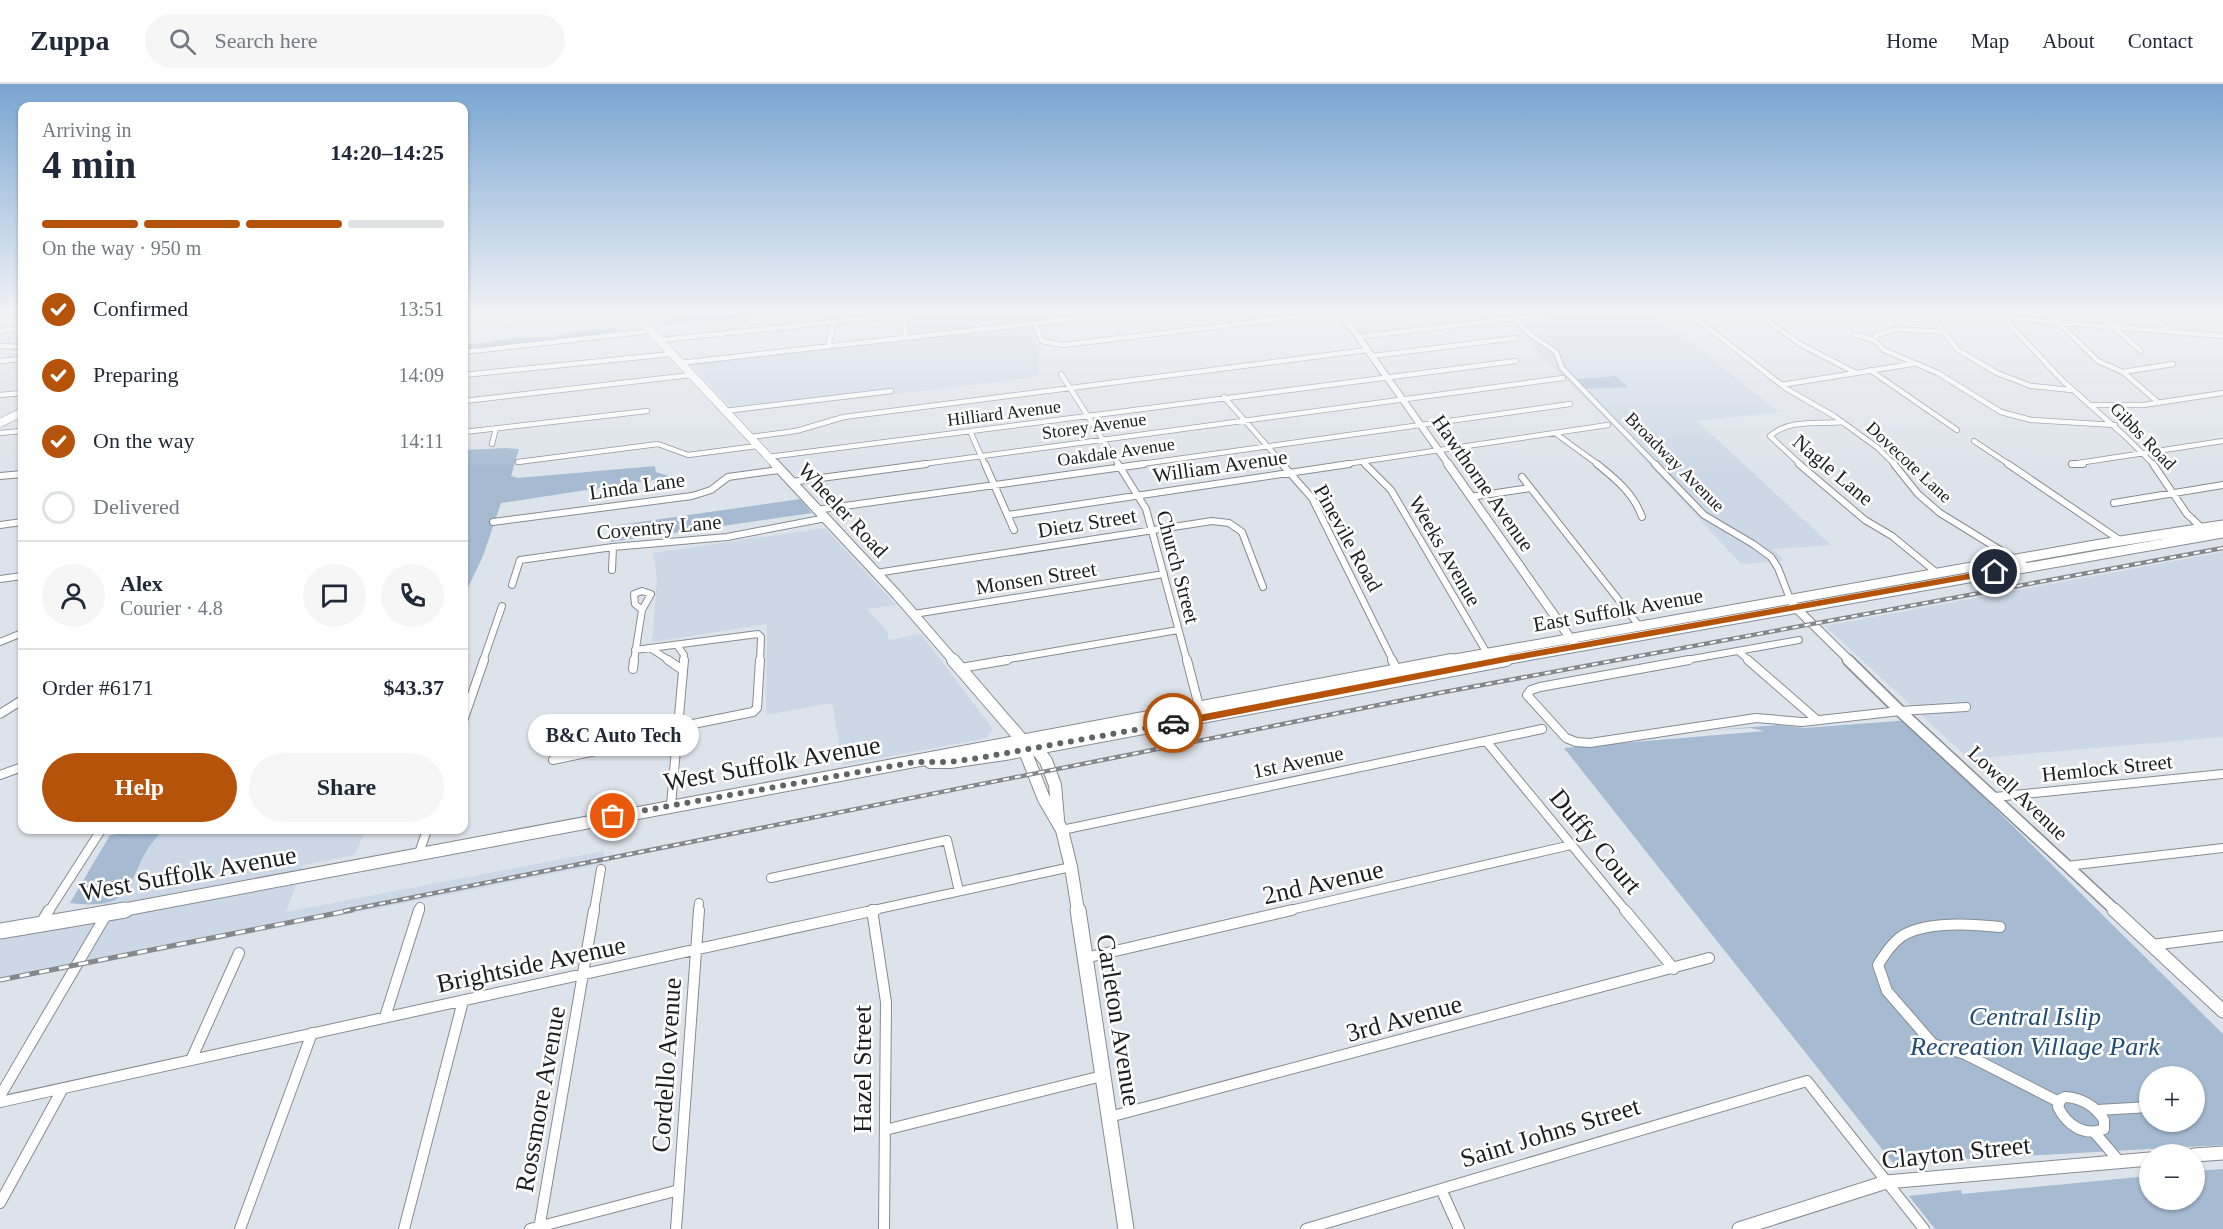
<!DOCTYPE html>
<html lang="en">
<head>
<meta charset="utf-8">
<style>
  :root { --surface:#fff; --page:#f6f6f7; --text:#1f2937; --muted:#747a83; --line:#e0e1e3; --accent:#b45309 }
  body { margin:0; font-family:"Times New Roman",serif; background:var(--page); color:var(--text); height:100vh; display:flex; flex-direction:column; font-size:22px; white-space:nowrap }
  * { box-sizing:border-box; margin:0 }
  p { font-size:20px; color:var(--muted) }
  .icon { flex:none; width:33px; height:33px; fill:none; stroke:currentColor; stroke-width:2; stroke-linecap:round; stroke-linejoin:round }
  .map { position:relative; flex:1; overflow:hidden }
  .details { position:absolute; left:18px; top:18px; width:450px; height:732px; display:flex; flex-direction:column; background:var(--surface); border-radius:12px; box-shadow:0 2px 4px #0004 }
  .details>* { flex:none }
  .tools { position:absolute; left:2139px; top:982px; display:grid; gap:12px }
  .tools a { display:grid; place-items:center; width:66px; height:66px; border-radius:50%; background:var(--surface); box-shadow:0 2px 4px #0004; font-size:30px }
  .pin { position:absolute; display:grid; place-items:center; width:51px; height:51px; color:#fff; margin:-26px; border:3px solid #fff; border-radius:50%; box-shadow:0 2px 6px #0007 }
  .courier { position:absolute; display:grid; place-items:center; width:60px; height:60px; margin:-30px; border:4px solid #b45309; border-radius:50%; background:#fff; color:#222; box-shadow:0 2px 8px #0007 }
  .bubble { position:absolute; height:42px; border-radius:21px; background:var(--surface); box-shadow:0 2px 4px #0004; font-size:20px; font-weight:600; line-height:42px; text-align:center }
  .summary em { font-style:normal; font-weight:600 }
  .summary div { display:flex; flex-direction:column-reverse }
  .summary { display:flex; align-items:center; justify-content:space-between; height:102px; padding:0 24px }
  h1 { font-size:39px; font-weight:600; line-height:45px }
  .bar { display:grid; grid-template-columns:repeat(4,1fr); gap:9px 6px; align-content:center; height:72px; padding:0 24px }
  .bar i { height:8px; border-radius:4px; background:var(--line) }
  .bar .on { background:var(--accent) }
  .bar p { grid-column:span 4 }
  .line { display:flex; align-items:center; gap:15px; padding:0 24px; border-top:2px solid var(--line) }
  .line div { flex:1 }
  .round { display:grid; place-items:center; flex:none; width:63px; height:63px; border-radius:32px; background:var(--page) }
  ol { padding:0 24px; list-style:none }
  li { display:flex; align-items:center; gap:18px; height:66px }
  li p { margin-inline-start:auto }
  li .icon { padding:6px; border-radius:50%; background:var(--accent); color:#fff; stroke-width:4 }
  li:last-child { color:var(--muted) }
  li i { width:33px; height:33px; border:3px solid var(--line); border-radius:50% }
  .button { display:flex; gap:12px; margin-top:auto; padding:12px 24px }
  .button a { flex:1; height:69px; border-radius:36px; background:var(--accent); color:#fff; font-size:24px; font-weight:600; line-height:69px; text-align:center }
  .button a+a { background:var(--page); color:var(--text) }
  header { display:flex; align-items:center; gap:36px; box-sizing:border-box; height:84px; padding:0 30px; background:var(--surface); border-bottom:2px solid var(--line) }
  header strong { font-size:28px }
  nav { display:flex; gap:33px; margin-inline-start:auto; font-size:21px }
  .search { width:420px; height:54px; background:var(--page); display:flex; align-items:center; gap:15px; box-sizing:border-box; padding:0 21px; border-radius:33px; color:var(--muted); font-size:22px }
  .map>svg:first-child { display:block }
  .built { fill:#ccd8e5 }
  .green { fill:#a6bbd2; fill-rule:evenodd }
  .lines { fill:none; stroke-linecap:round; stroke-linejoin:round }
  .minor-far3-casing { stroke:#868c92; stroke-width:6 }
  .minor-far2-casing { stroke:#868c92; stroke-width:8 }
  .minor-far1-casing { stroke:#868c92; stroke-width:10 }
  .minor-casing { stroke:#868c92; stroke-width:12 }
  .tertiary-far3-casing { stroke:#868c92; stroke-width:8 }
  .tertiary-far2-casing { stroke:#868c92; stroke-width:10 }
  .tertiary-far1-casing { stroke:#868c92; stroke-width:13 }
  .tertiary-casing { stroke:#868c92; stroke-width:15 }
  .secondary-far3-casing { stroke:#868c92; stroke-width:9 }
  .secondary-far2-casing { stroke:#868c92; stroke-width:11 }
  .secondary-far1-casing { stroke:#868c92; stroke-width:14 }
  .secondary-casing { stroke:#868c92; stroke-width:17 }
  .primary-casing { stroke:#868c92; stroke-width:9 }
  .minor-far3 { stroke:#fff; stroke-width:4.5 }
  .minor-far2 { stroke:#fff; stroke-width:6 }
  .minor-far1 { stroke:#fff; stroke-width:8 }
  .minor { stroke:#fff; stroke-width:10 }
  .tertiary-far3 { stroke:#fff; stroke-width:6 }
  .tertiary-far2 { stroke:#fff; stroke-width:8 }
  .tertiary-far1 { stroke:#fff; stroke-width:10 }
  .tertiary { stroke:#fff; stroke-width:13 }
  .secondary-far3 { stroke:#fff; stroke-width:8 }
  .secondary-far2 { stroke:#fff; stroke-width:9 }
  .secondary-far1 { stroke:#fff; stroke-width:12 }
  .secondary { stroke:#fff; stroke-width:15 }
  .primary { stroke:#fff; stroke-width:8 }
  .rail-far1-casing { stroke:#84888d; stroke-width:4.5 }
  .rail-casing { stroke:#84888d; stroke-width:5 }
  .rail-far1 { stroke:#fff; stroke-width:2; stroke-dasharray:6; stroke-linecap:butt }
  .rail { stroke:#fff; stroke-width:3; stroke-dasharray:10; stroke-linecap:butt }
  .route { fill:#b45309 }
  .done { stroke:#606367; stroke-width:6; stroke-dasharray:0 10.8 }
  .labels { text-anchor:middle; stroke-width:5; stroke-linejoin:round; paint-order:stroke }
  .far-street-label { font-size:18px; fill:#1c1e21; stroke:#fff }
  .street-label { font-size:21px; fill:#1c1e21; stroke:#fff }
  .near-street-label { font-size:26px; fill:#1c1e21; stroke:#fff }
  .near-park-label { font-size:26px; font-style:italic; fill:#204b75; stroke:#fff }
</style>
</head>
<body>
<header>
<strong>Zuppa</strong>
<div class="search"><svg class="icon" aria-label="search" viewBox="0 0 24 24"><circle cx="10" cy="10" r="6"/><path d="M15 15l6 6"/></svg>Search here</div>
<nav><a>Home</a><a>Map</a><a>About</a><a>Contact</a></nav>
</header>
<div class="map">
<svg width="2223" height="1145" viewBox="0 0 2223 1145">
  <rect width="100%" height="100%" fill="#dde3ea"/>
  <path class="built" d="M 912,227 L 1039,227 L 1041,237 L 1035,238 L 1039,293 L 737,329 L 689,279 L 910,254 Z
    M 1586,227 L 1650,227 L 1779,328 L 1697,337 L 1831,461 L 1773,465 L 1784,477 L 1741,480 L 1615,344 L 1506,237 Z
    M 825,444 L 896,521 L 867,525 L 887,547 L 889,556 L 921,550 L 993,645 L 987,654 L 843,681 L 832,619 L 766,631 L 767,540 L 652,558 L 657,494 L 653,469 Z
    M 2223,468 L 2223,653 L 1969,675 L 1825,542 Z
    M 150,746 L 365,746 L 355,771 L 303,781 L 286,828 L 604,767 L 602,780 L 0,899 L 0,855 L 92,839 Z"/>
  <path class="green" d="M 710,227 L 782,227 L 782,229 L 660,242 L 662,238 Z
    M 616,244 L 619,246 L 614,248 L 464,266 L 464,261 L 517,254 L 553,253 L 567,249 Z
    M 1616,292 L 1628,303 L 1586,305 L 1576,295 Z
    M 506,364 L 519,365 L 511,392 L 518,394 L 655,382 L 656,388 L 672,393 L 501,419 L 483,472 L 464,512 L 464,366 Z
    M 800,415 L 812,429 L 611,458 L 612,442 Z
    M 1910,636 L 1947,677 L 2223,950 L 2223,1061 L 1893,1079 L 1564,664 L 1765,647 L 1751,644 L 1714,646 L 1778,641 L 1805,644 ZM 2150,993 L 2194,993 L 2194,1038 L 2150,1038 Z
    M 149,746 L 164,746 C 121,784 148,829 70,819 L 110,751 Z
    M 2223,1085 L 2223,1145 L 1935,1145 L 1909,1112 L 1961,1106 L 1962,1110 L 2149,1092 L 2150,1116 L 2194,1116 L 2195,1087 Z"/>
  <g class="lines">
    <defs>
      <path id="minor-far3" d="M 1489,227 L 1498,236
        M 1690,227 L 1694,233 L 1787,305 L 1834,332 L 1878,364 L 1895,381
        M 1807,227 L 1778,231 L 1770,235 L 1771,239 L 1800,260 L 1854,288
        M 1927,227 L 1958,266 L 1997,289 L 2031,302 L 2072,306
        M 1997,227 L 2063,297 L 2127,354 L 2154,381
        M 2047,227 L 2098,277 L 2123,288 L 2159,319
        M 2095,227 L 2141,267
        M 2144,227 L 2169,247
        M 2214,228 L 2223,231
        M 1759,233 L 1770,235
        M 1514,234 L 1531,251 L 1556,268 L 1562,284 L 1656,381
        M 2004,234 L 2223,252
        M 1035,239 L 1042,257 L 1063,261 L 1340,228
        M 0,247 L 22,244
        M 1943,248 L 1898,245 L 1876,251 L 1874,256 L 1884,266 L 1938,289 L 2001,328 L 2031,336 L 2115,341
        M 1855,251 L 1874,256
        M 1358,253 L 1574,227
        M 660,256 L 900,231 L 906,232 L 905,254
        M 0,262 L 22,263
        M 828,262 L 834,238
        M 464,268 L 651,247
        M 1372,272 L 1516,254
        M 0,277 L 22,275
        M 680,279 L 1100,232 L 1110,227
        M 1870,286 L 1957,346
        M 2123,288 L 2173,280
        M 1061,290 L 1119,381
        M 464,291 L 671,270
        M 1781,301 L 1912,280
        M 0,311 L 22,309
        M 1224,313 L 1284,381
        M 464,317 L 691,291
        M 2090,321 L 2143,321 L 2223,309
        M 725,327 L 891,307
        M 970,347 L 985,381
        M 464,348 L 647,327
        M 0,349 L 22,347
        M 1555,349 L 1599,381
        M 750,353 L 796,347 L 844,333 L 1367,266
        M 1974,357 L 2010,381
        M 492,360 L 496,344
        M 768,373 L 1516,277
        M 518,378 L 658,360 L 688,371 L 757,362
        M 1363,378 L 1366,381
        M 2072,380 L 2223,357
        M 915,381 L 1563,294
        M 1134,381 L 1570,320
        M 1339,381 L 1608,341
        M 1801,381 L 1770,352 C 1789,335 1819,340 1843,338"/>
      <path id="minor-far2" d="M 985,380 L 1014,446
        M 1118,380 L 1146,425 L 1187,577
        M 1282,380 L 1312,414 L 1393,577
        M 1365,380 L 1391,406 L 1488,571
        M 1597,380 C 1616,395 1634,410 1642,433
        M 1655,380 L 1704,431 L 1753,460 L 1771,473 L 1778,484 L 1790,515
        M 1799,380 L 1865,436 L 1892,452 L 1937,489
        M 1894,380 L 1918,410 L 1940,429 L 2026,482
        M 2008,380 L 2121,457
        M 2072,380 L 2083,380
        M 2153,380 L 2187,430 L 2204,446
        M 0,392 L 22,390
        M 1522,393 L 1640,543
        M 791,398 L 926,380
        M 1470,413 L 1530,404
        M 2114,419 L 2223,401
        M 816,426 L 1144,380
        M 1008,431 L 1349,380
        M 493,438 L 692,412 L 711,406 L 728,393 L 779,386
        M 0,441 L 22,438
        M 612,486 L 613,463
        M 876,489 L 1212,437 L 1229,439 L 1242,448 L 1263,503
        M 0,495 L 22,492
        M 512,501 L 520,476 L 613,463 L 727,453 L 826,434
        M 642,507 L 651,510 L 642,526 L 635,520 L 634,510 Z
        M 914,530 L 1164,490
        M 0,558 L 22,549
        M 677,561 L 684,571 L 683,577
        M 650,564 L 670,577
        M 635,566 L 758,550 L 761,553 L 760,577
        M 1739,568 L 1750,577
        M 483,577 L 502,522
        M 634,577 L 642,526
        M 998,577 L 1178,546
        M 1681,577 L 1799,556"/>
      <path id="minor-far1" d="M 668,576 L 681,585
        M 1187,576 L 1200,626
        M 1392,576 L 1398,588
        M 1689,576 L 1540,603 L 1531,606 L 1527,611 L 1566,654 L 1576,658 L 1590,659 L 1756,634 L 1802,638 L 1900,627 L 1966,623
        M 1748,576 L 1817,636
        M 961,584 L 1007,576
        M 633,585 L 634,576
        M 0,630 L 22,616
        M 464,634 L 484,576
        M 678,643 L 753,628 L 757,624 L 760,576
        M 1486,657 L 1626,827
        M 553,676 L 676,650
        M 0,691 L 22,683
        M 1995,713 L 2223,690
        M 671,721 L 684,576
        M 1062,746 L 1542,645
        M 419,769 L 427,746
        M 2067,782 L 2223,764
        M 771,794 L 947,756 L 959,807
        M 49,827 L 101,746
        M 419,827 L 420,823
        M 594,827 L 601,785
        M 698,827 L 699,819
        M 869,827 L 1071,783
        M 1286,827 L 1571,761"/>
      <path id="minor" d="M 872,826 L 886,918 L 884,1145
        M 1625,826 L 1674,885
        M 41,839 L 49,826
        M 2000,843 C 1973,840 1926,837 1902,852 C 1892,859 1885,870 1878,881 L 1887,907 L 1933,960 L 1965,970 L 2059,1018
        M 2152,861 L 2223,852
        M 1085,874 L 1292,826
        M 385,933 L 419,826
        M 191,976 L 239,869
        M 0,1012 L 106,831
        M 2065,1013 C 2082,1014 2095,1022 2104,1036 L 2104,1045 C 2084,1053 2067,1041 2058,1023 L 2061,1015 Z
        M 0,1018 L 876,826
        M 2097,1026 L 2150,1023
        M 1109,1033 L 1709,874
        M 885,1046 L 1102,992
        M 2095,1049 L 2119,1077
        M 1441,1105 L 1459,1145
        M 0,1119 L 63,1004
        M 240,1145 L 312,949
        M 404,1145 L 463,917
        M 530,1145 L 679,1106
        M 539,1145 L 594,826
        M 676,1145 L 699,826
        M 1306,1145 L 1807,997 L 1924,1145"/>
      <path id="tertiary-far3" d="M 1340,227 L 1449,381"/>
      <path id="tertiary-far2" d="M 1448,380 L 1573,558
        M 1793,521 L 1850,577"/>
      <path id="tertiary-far1" d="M 1848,576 L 1900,627 L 2116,827"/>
      <path id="tertiary" d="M 2114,826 L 2223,927
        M 2194,1071 L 2223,1069
        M 1739,1145 L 1886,1098 L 2150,1075"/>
      <path id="secondary-far3" d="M 632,227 L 776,381"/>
      <path id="secondary-far2" d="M 775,380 L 897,511 L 954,577
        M 1444,577 L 2095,461 L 2223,441
        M 1498,577 L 2223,449"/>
      <path id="secondary-far1" d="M 953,576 L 1022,656 L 1039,668 L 1046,677 L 1055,701 L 1058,735
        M 1023,662 L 1044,715 L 1062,746 L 1071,783 L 1078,827
        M 930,678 L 950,678 L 1005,670 L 1506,576
        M 117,827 C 561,742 1006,659 1452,576"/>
      <path id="secondary" d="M 1078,826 L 1126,1145
        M 0,847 L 125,826"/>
      <path id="primary" d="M 0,339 L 22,328"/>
    </defs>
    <use href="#minor-far3" class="minor-far3-casing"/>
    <use href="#minor-far2" class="minor-far2-casing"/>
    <use href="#minor-far1" class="minor-far1-casing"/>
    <use href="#minor" class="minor-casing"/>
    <use href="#tertiary-far3" class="tertiary-far3-casing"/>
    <use href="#tertiary-far2" class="tertiary-far2-casing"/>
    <use href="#tertiary-far1" class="tertiary-far1-casing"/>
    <use href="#tertiary" class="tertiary-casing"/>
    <use href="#secondary-far3" class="secondary-far3-casing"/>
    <use href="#secondary-far2" class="secondary-far2-casing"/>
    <use href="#secondary-far1" class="secondary-far1-casing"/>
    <use href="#secondary" class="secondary-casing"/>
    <use href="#primary" class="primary-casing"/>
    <use href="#minor-far3" class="minor-far3"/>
    <use href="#minor-far2" class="minor-far2"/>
    <use href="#minor-far1" class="minor-far1"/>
    <use href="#minor" class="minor"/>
    <use href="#tertiary-far3" class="tertiary-far3"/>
    <use href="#tertiary-far2" class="tertiary-far2"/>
    <use href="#tertiary-far1" class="tertiary-far1"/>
    <use href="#tertiary" class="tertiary"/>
    <use href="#secondary-far3" class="secondary-far3"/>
    <use href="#secondary-far2" class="secondary-far2"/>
    <use href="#secondary-far1" class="secondary-far1"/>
    <use href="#secondary" class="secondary"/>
    <use href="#primary" class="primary"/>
    <defs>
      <path id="rail-far1" d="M 344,827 L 1439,609 L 2223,464"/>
      <path id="rail" d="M 0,896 L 352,826"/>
    </defs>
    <use href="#rail-far1" class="rail-far1-casing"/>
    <use href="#rail" class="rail-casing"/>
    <use href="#rail-far1" class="rail-far1"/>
    <use href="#rail" class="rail"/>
  </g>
  <linearGradient id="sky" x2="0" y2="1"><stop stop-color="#79a5d1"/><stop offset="0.59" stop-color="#f0f2f6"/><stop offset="1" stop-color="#f0f2f6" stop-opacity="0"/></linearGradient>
  <rect width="2223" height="387" fill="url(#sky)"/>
  <path class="route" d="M 1995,485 L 2000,488 L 1998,490 L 1506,578 L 1173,643 L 1168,639 L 1173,636 L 1506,572 Z"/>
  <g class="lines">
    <path class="done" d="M 613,732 L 915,678 L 950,678 L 979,674 L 1173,639"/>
  </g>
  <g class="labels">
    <g class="far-street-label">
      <text transform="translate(1004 329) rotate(-7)" y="6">Hilliard Avenue</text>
      <text transform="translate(1094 342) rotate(-8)" y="6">Storey Avenue</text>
      <text transform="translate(2143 352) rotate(46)" y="6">Gibbs Road</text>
      <text transform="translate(1116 368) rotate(-8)" y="6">Oakdale Avenue</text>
      <text transform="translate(1675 378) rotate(45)" y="6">Broadway Avenue</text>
      <text transform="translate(1909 378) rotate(43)" y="6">Dovecote Lane</text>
    </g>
    <g class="street-label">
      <text transform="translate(1220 382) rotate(-8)" y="7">William Avenue</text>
      <text transform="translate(1833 386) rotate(40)" y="7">Nagle Lane</text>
      <text transform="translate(1483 399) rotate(55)" y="7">Hawthorne Avenue</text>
      <text transform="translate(637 402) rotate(-8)" y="7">Linda Lane</text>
      <text transform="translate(843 426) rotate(47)" y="7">Wheeler Road</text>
      <text transform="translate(1087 439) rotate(-9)" y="7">Dietz Street</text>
      <text transform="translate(659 443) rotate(-5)" y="7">Coventry Lane</text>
      <text transform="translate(1348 454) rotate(61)" y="7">Pinevile Road</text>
      <text transform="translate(1445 467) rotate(60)" y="7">Weeks Avenue</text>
      <text transform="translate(1178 483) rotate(75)" y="7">Church Street</text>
      <text transform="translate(1036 494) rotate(-9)" y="7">Monsen Street</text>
      <text transform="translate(1618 526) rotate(-10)" y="7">East Suffolk Avenue</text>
      <text transform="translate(1298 678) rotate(-12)" y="7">1st Avenue</text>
      <text transform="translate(2107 684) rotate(-6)" y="7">Hemlock Street</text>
      <text transform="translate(2018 709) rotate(43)" y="7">Lowell Avenue</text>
    </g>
    <g class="near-street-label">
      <text transform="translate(772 679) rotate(-10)" y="9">West Suffolk Avenue</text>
      <text transform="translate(1596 757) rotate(50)" y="9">Duffy Court</text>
      <text transform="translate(188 789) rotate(-10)" y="9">West Suffolk Avenue</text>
      <text transform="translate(1323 798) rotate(-13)" y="9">2nd Avenue</text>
      <text transform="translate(531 880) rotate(-12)" y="9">Brightside Avenue</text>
      <text transform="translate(1404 934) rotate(-15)" y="9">3rd Avenue</text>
      <text transform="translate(1119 936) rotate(81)" y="9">Carleton Avenue</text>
      <text transform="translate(666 981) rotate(-86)" y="9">Cordello Avenue</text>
      <text transform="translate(862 985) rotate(-90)" y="9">Hazel Street</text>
      <text transform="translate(540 1015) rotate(-80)" y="9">Rossmore Avenue</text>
      <text transform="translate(1550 1048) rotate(-17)" y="9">Saint Johns Street</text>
      <text transform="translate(1956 1068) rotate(-6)" y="9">Clayton Street</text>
    </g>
    <g class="near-park-label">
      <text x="2035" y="941">Central Islip<tspan x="2035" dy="30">Recreation Village Park</tspan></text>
    </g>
  </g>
</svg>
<div class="tools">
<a>+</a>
<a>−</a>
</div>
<div class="pin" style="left:613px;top:732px;background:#ea580c"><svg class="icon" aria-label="bag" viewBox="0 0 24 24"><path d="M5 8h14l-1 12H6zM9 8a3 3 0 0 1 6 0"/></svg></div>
<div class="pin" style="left:1995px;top:488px;background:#1f2937"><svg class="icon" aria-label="home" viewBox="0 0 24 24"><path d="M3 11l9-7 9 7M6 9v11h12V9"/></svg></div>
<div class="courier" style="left:1173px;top:639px"><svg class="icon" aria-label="car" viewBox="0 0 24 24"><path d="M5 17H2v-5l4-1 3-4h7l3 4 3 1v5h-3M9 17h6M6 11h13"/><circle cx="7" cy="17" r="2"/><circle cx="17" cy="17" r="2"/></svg></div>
<div class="bubble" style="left:528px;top:630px;width:171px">B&amp;C Auto Tech</div>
<section class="details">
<div class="summary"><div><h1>4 min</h1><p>Arriving in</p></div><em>14:20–14:25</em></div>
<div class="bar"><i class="on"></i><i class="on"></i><i class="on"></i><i></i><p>On the way · 950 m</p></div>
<ol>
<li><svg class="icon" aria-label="check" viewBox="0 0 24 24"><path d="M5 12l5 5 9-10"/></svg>Confirmed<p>13:51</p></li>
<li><svg class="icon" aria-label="check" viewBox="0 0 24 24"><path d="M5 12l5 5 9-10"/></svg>Preparing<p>14:09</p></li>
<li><svg class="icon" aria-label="check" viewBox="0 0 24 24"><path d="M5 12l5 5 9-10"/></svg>On the way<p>14:11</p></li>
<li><i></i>Delivered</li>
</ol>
<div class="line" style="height:108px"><a class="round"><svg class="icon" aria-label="person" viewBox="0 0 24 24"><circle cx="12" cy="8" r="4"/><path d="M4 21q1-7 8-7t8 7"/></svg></a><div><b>Alex</b><p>Courier · 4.8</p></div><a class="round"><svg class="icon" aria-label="chat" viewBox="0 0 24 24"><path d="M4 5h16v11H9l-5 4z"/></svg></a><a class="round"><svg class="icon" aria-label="phone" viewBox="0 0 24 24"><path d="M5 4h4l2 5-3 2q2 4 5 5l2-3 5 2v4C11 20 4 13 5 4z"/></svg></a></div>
<div class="line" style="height:78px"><div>Order #6171</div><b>$43.37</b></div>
<div class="button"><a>Help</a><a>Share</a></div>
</section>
</div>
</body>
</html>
